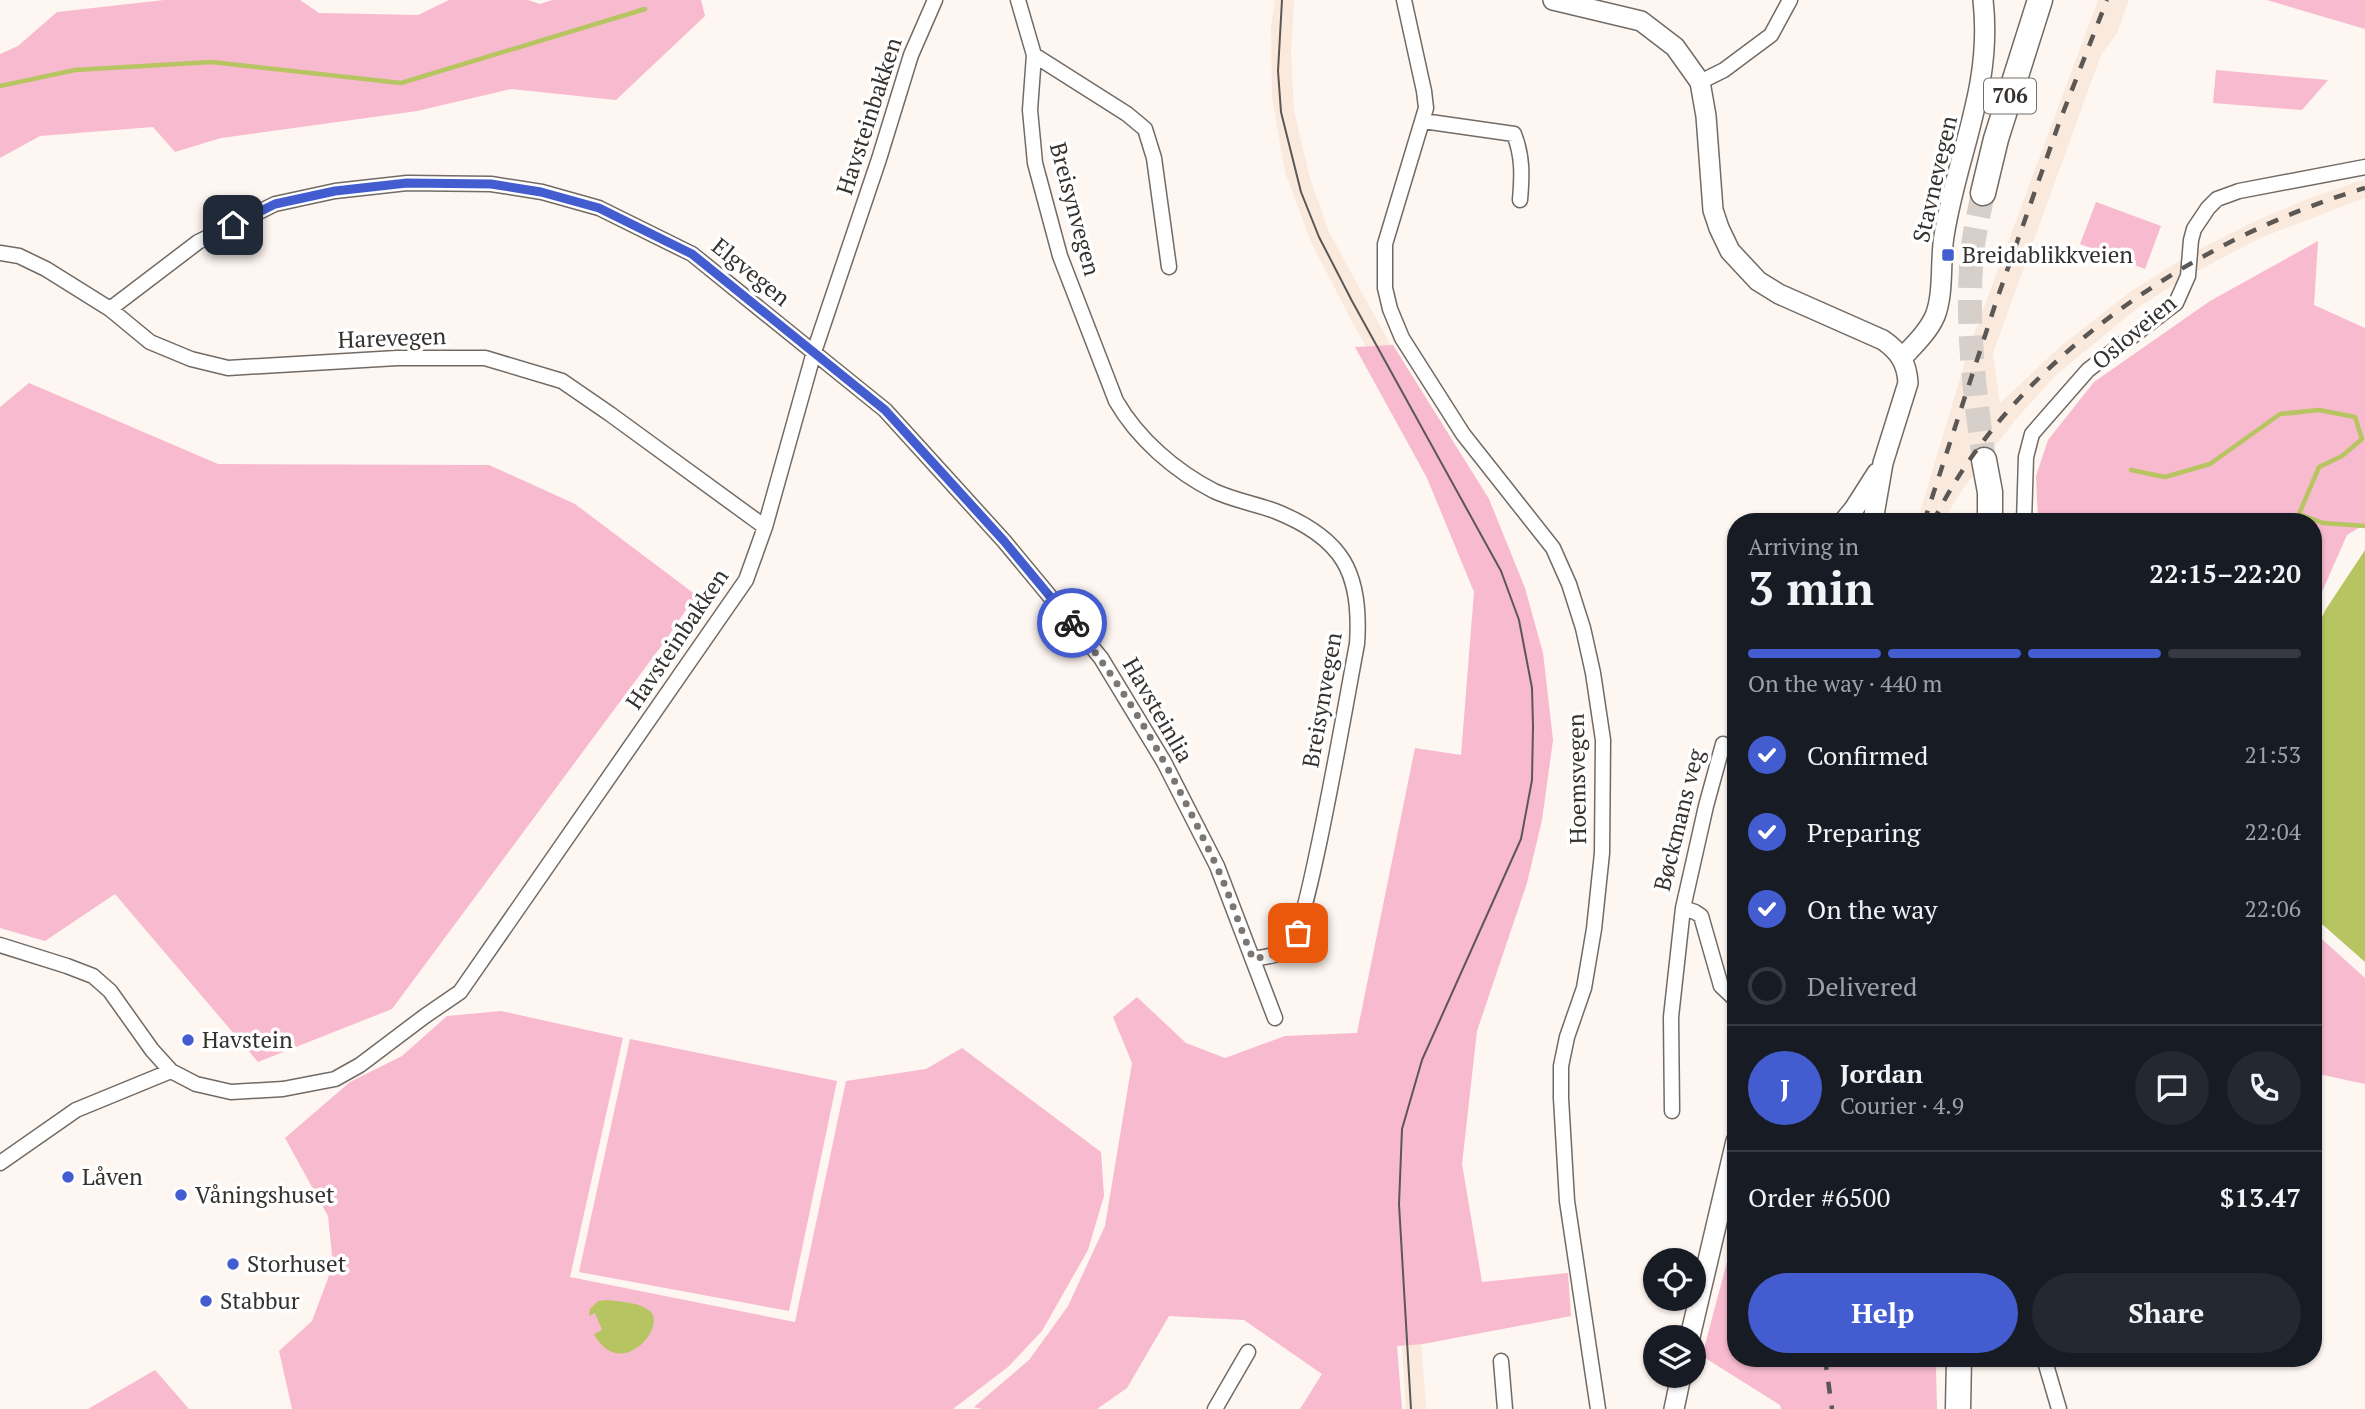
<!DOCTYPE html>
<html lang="en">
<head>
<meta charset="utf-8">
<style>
  :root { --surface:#171b24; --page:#242831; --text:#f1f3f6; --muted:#9ea1a6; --line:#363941; --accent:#435dd0 }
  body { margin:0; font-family:"PT Serif",serif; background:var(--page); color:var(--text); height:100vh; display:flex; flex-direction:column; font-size:26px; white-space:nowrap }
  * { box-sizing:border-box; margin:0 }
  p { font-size:23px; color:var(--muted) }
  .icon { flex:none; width:38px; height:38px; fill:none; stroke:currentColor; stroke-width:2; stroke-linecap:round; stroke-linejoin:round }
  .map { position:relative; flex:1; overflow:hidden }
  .sheet { position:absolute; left:1727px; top:513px; width:595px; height:854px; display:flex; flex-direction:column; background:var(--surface); border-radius:28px; box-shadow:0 2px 5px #0004 }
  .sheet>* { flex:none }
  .controls { position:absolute; left:1643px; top:1248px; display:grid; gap:14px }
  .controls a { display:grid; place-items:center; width:63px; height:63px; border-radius:50%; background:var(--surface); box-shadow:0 2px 5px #0004; font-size:35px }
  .pin { position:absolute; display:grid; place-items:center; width:60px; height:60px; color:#fff; margin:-30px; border-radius:14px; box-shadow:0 4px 10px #0006 }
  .courier { position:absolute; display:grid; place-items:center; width:70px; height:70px; margin:-35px; border:5px solid #435dd0; border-radius:50%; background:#fff; color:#222; box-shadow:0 2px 9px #0007 }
  .overview em { font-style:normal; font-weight:700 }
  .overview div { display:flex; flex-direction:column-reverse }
  .overview { display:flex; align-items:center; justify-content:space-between; height:119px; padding:0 21px }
  h1 { font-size:46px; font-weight:700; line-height:52px }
  .bar { display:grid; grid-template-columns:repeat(4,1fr); gap:10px 7px; align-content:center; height:84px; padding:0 21px }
  .bar i { height:9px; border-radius:5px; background:var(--line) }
  .bar .active { background:var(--accent) }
  .bar p { grid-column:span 4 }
  .line { display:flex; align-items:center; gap:18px; padding:0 21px; border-top:2px solid var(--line) }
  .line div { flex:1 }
  .round { display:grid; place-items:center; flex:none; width:74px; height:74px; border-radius:37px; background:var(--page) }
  ol { padding:0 21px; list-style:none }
  li { display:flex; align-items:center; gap:21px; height:77px }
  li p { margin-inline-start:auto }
  li .icon { padding:7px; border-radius:50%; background:var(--accent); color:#fff; stroke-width:4 }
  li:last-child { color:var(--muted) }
  li i { width:38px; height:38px; border:4px solid var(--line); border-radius:50% }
  .cta { display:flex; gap:14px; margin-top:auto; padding:14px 21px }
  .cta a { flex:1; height:80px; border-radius:42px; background:var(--accent); color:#fff; font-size:28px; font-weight:700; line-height:80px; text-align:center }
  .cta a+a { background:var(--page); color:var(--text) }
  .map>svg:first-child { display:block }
  .built { fill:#faeade }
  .green { fill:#f8bace }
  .water { fill:#b6c561 }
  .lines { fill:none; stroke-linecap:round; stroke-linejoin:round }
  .stream { stroke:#b6c561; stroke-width:4.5 }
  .highway-tunnel { stroke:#d6cfca; stroke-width:24; stroke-dasharray:24 12; stroke-linecap:butt }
  .street-casing { stroke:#726a64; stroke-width:17 }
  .secondary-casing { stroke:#726a64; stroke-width:22 }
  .highway-casing { stroke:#726a64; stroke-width:27 }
  .street { stroke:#fff; stroke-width:14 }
  .secondary { stroke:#fff; stroke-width:19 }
  .highway { stroke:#fff; stroke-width:24 }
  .tram { stroke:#5b5754; stroke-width:2 }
  .rail { stroke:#5b5754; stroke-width:4.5; stroke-dasharray:12 12; stroke-linecap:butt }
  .done { stroke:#7b7672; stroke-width:7; stroke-dasharray:0 12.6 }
  .route { stroke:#435dd0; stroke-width:9 }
  .poi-dot { fill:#435dd0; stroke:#fff; stroke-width:2.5 }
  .labels { text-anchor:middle; stroke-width:7; stroke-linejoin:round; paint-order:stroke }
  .shield { fill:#fff; stroke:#716f6d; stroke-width:2 }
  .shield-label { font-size:21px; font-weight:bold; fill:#34312e }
  .street-label { font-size:23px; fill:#34312e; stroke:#fff }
  .poi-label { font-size:23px; fill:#34312e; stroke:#fff; text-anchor:start }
</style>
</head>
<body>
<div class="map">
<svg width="2365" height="1409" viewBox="0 0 2365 1409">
  <rect width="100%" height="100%" fill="#fef6f1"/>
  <path class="built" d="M 1275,0 L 1294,0 L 1291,53 L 1294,111 L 1310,178 L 1329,232 L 1510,565 L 1530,617 L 1543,671 L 1548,735 L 1545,779 L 1537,820 L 1516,879 L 1457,1008 L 1431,1072 L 1416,1132 L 1412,1213 L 1426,1409 L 1406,1409 L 1392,1192 L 1396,1129 L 1411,1069 L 1518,819 L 1525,774 L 1527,686 L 1520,649 L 1494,578 L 1349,316 L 1311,242 L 1285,172 L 1272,97 L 1271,25 Z
    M 2098,0 L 2129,0 L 2117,33 L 2101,55 L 1993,353 L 2000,403 L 2062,345 L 2130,292 L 2190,254 L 2251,223 L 2307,199 L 2365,179 L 2365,198 L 2260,238 L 2188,276 L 2140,306 L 2057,374 L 2017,418 L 1984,460 L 1956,499 L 1944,521 L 1917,522 L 1971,342 Z"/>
  <path class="green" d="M 164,0 L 300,0 L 319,13 L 418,15 L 449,0 L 528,0 L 540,4 L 552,0 L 701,0 L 705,16 L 616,100 L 511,89 L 417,111 L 221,138 L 175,152 L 153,127 L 40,136 L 0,158 L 0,54 L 18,46 L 57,12 Z
    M 2267,0 L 2365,0 L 2365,29 L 2270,1 Z
    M 2216,70 L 2328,80 L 2302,110 L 2213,103 Z
    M 2096,202 L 2161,226 L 2145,269 L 2080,244 Z
    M 2318,241 L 2314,305 L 2365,328 L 2365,524 L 2347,535 L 2314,610 L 2314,522 L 2038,521 L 2036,476 L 2048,440 L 2094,382 L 2210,301 Z
    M 1393,345 L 1489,499 L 1525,588 L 1543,653 L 1553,740 L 1542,820 L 1527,883 L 1477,1031 L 1462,1164 L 1482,1282 L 1568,1273 L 1571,1316 L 1423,1344 L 1397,1346 L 1402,1409 L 1300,1409 L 1322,1374 L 1244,1320 L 1169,1316 L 1127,1388 L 1097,1409 L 982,1409 L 974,1407 L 1029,1360 L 1068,1306 L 1105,1226 L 1132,1063 L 1113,1017 L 1137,997 L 1186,1043 L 1225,1058 L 1285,1036 L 1357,1033 L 1415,748 L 1461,755 L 1474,592 L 1427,478 L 1355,347 Z
    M 29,383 L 218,464 L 489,465 L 575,504 L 696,595 L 665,641 L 392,1009 L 258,1062 L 115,894 L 45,941 L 0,928 L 0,407 Z
    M 2314,932 L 2365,978 L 2365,1084 L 2314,1073 Z
    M 501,1011 L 623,1038 L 570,1277 L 795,1322 L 846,1081 L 926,1069 L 962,1048 L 1101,1152 L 1104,1196 L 1088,1250 L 1042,1331 L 1008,1367 L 953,1409 L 292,1409 L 279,1351 L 312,1321 L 333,1265 L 328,1216 L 285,1138 L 350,1082 L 402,1056 L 447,1016 Z
    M 630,1039 L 837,1081 L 789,1311 L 579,1272 Z
    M 1736,1228 L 1736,1358 L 1939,1358 L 1936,1369 L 1937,1409 L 1781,1409 L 1780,1405 L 1702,1356 Z
    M 155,1370 L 189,1409 L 88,1409 Z"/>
  <path class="water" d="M 2365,550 L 2365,962 L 2314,917 L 2314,634 L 2326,609 Z
    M 608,1300 C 621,1302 639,1302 650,1311 C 668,1328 619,1382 594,1334 L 602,1330 L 595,1313 L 589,1316 L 590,1309 L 598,1301 Z"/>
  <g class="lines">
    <path class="stream" d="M 0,86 L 75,70 L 212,62 L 401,83 L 645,9
      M 2131,470 L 2165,477 L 2210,464 L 2280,414 L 2319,410 L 2355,417 L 2362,439 L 2342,456 L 2319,467 L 2299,514 L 2323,523 L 2365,526"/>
    <path class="highway-tunnel" d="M 1983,193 C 1978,218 1972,242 1971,267 C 1967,332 1975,396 1984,460"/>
    <defs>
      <path id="street" d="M 1018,0 L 1034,55 L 1030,110 L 1035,163 L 1060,256 L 1116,401 C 1138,439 1175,471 1214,491 C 1233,500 1256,504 1275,511 C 1343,538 1362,573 1357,644 C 1349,684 1307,934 1289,948 C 1279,956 1264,957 1253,959
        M 1404,0 L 1424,91 L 1426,108 L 1385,244 L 1385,288 L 1390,309 L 1402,338 L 1463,434 L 1553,548 L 1569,584 L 1583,628 L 1593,673 L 1603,740 L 1602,853 L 1594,929 L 1584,988 L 1567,1037 L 1561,1066 L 1561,1098 L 1567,1201 L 1598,1409
        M 1034,55 L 1127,114 L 1145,129 L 1154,158 L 1169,267
        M 1700,82 L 1724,70 L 1771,35 L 1790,0
        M 1423,121 L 1514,134 C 1523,157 1522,176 1520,200
        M 0,253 L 19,256 L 46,269 L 110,309 L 150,342 L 191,359 L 228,368 L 397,358 L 485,358 L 562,381 L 610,414 L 765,527
        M 110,309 L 198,242 L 275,204 L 335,191 L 407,183 L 491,184 L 542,192 L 599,208 L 692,254 L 885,410 L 1004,541 L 1101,658 L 1164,762 L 1217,866 L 1275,1018
        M 2024,522 L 2026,457 L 2032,434 L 2088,370 L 2176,303 L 2188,276 L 2191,240 L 2194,229 L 2208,208 L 2217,199 L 2239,191 L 2365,167
        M 1723,744 L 1706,806 L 1683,908 L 1695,912 L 1701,916 L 1721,986 L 1736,1000
        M 0,945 L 67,966 L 93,976 L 110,991 L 152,1050 L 171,1071
        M 1672,1111 L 1671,1017 L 1683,908
        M 0,1163 L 76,1110 L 171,1071 L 196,1084 L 231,1092 L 283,1089 L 335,1079 L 360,1065 L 425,1016 L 460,992 L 746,580 L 765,527 L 814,352 L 879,159 L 911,55 L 935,0
        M 2044,1358 L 2059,1409
        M 1501,1361 L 1505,1409
        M 1215,1409 L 1248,1352"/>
      <path id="secondary" d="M 1553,0 L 1641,21 L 1675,47 L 1700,82 L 1706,116 L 1713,210 L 1719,228 L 1730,251 L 1758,281 L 1779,294 L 1883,340 C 1899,351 1907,363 1908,383 L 1883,463 L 1874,515 L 1875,522
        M 1902,358 C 1914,345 1928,332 1935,316 C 1944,294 1940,260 1944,236 C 1957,153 1993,87 1983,0
        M 1845,520 L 1854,509 L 1877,473
        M 1690,1337 L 1736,1141
        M 1674,1409 L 1681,1376"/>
      <path id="highway" d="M 1983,193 L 1996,139 L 2040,0
        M 1984,460 L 1990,492 L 1990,522
        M 1958,1409 L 1959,1358"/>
    </defs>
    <use href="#street" class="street-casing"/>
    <use href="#secondary" class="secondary-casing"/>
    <use href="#highway" class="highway-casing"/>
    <use href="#street" class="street"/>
    <use href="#secondary" class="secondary"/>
    <use href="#highway" class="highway"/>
    <path class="tram" d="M 1282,0 L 1278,71 L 1281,112 L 1301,192 L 1319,237 L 1352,301 L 1501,571 L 1519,620 L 1532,688 L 1533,726 L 1532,780 L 1521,839 L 1422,1060 L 1402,1129 L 1399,1204 L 1411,1409"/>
    <path class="rail" d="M 1924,522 L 1996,302 L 2059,123 L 2107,0
      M 1933,522 C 2012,360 2196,238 2365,188
      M 1825,1358 L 1832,1409"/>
  </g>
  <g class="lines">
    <path class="done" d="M 1072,623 C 1131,694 1176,780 1216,865 C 1230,895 1240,928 1253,959 C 1276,954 1285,955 1298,933"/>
    <path class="route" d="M 233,225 L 275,204 L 335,191 L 407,183 L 491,184 L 541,192 L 599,208 L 692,254 L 885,410 L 1004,541 L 1072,623"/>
  </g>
  <g class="poi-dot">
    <rect x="1941" y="248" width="14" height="14" rx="3.5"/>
    <circle cx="188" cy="1040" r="7"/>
    <circle cx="68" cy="1177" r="7"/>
    <circle cx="181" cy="1195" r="7"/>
    <circle cx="233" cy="1264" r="7"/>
    <circle cx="206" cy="1301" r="7"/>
  </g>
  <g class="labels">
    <rect class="shield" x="1984" y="78.5" width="52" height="35" rx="5"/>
    <g class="shield-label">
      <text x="2010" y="103">706</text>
    </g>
    <g class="street-label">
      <text transform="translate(869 116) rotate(-72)" y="8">Havsteinbakken</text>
      <text transform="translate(1935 179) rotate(-77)" y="8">Stavnevegen</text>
      <text transform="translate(1075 209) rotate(75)" y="8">Breisynvegen</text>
      <text transform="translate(751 272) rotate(39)" y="8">Elgvegen</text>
      <text transform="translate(2134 332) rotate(-40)" y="8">Osloveien</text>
      <text transform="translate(392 338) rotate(-2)" y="8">Harevegen</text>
      <text transform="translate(677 639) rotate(-56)" y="8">Havsteinbakken</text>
      <text transform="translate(1322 700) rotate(-80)" y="8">Breisynvegen</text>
      <text transform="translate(1158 710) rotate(60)" y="8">Havsteinlia</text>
      <text transform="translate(1577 779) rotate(-91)" y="8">Hoemsvegen</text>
      <text transform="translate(1679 820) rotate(-76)" y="8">Bøckmans veg</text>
    </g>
    <g class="poi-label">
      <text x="1962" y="263">Breidablikkveien</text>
      <text x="202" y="1048">Havstein</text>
      <text x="82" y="1185">Låven</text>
      <text x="195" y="1203">Våningshuset</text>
      <text x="247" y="1272">Storhuset</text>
      <text x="220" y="1309">Stabbur</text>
    </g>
  </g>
</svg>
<div class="controls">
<a><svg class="icon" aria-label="locate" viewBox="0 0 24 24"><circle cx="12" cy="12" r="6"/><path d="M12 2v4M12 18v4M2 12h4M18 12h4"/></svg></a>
<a><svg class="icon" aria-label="layers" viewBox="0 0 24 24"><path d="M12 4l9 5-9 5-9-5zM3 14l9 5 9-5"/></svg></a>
</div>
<div class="pin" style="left:1298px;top:933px;background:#ea580c"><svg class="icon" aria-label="bag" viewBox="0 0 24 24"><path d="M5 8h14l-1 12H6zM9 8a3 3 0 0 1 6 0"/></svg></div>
<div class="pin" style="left:233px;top:225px;background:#1f2937"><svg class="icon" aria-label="home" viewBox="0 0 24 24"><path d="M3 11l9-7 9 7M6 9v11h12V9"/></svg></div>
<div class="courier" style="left:1072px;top:623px"><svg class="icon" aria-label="bike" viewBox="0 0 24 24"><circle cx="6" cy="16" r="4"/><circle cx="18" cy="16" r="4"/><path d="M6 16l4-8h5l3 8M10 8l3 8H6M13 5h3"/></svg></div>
<section class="sheet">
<div class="overview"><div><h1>3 min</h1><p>Arriving in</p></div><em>22:15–22:20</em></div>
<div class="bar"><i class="active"></i><i class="active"></i><i class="active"></i><i></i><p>On the way · 440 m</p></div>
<ol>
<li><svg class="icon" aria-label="check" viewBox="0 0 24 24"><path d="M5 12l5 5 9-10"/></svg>Confirmed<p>21:53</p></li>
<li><svg class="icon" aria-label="check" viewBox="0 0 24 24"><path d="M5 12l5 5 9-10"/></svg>Preparing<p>22:04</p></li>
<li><svg class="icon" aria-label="check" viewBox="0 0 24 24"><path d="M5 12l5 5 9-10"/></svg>On the way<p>22:06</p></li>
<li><i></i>Delivered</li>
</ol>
<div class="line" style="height:126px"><b class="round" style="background:var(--accent);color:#fff">J</b><div><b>Jordan</b><p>Courier · 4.9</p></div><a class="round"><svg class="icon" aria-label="chat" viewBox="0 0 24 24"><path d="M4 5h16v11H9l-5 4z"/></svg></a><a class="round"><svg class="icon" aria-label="phone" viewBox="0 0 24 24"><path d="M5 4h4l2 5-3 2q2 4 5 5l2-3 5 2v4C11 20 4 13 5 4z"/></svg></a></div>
<div class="line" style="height:91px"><div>Order #6500</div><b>$13.47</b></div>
<div class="cta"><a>Help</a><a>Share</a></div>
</section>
</div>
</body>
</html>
